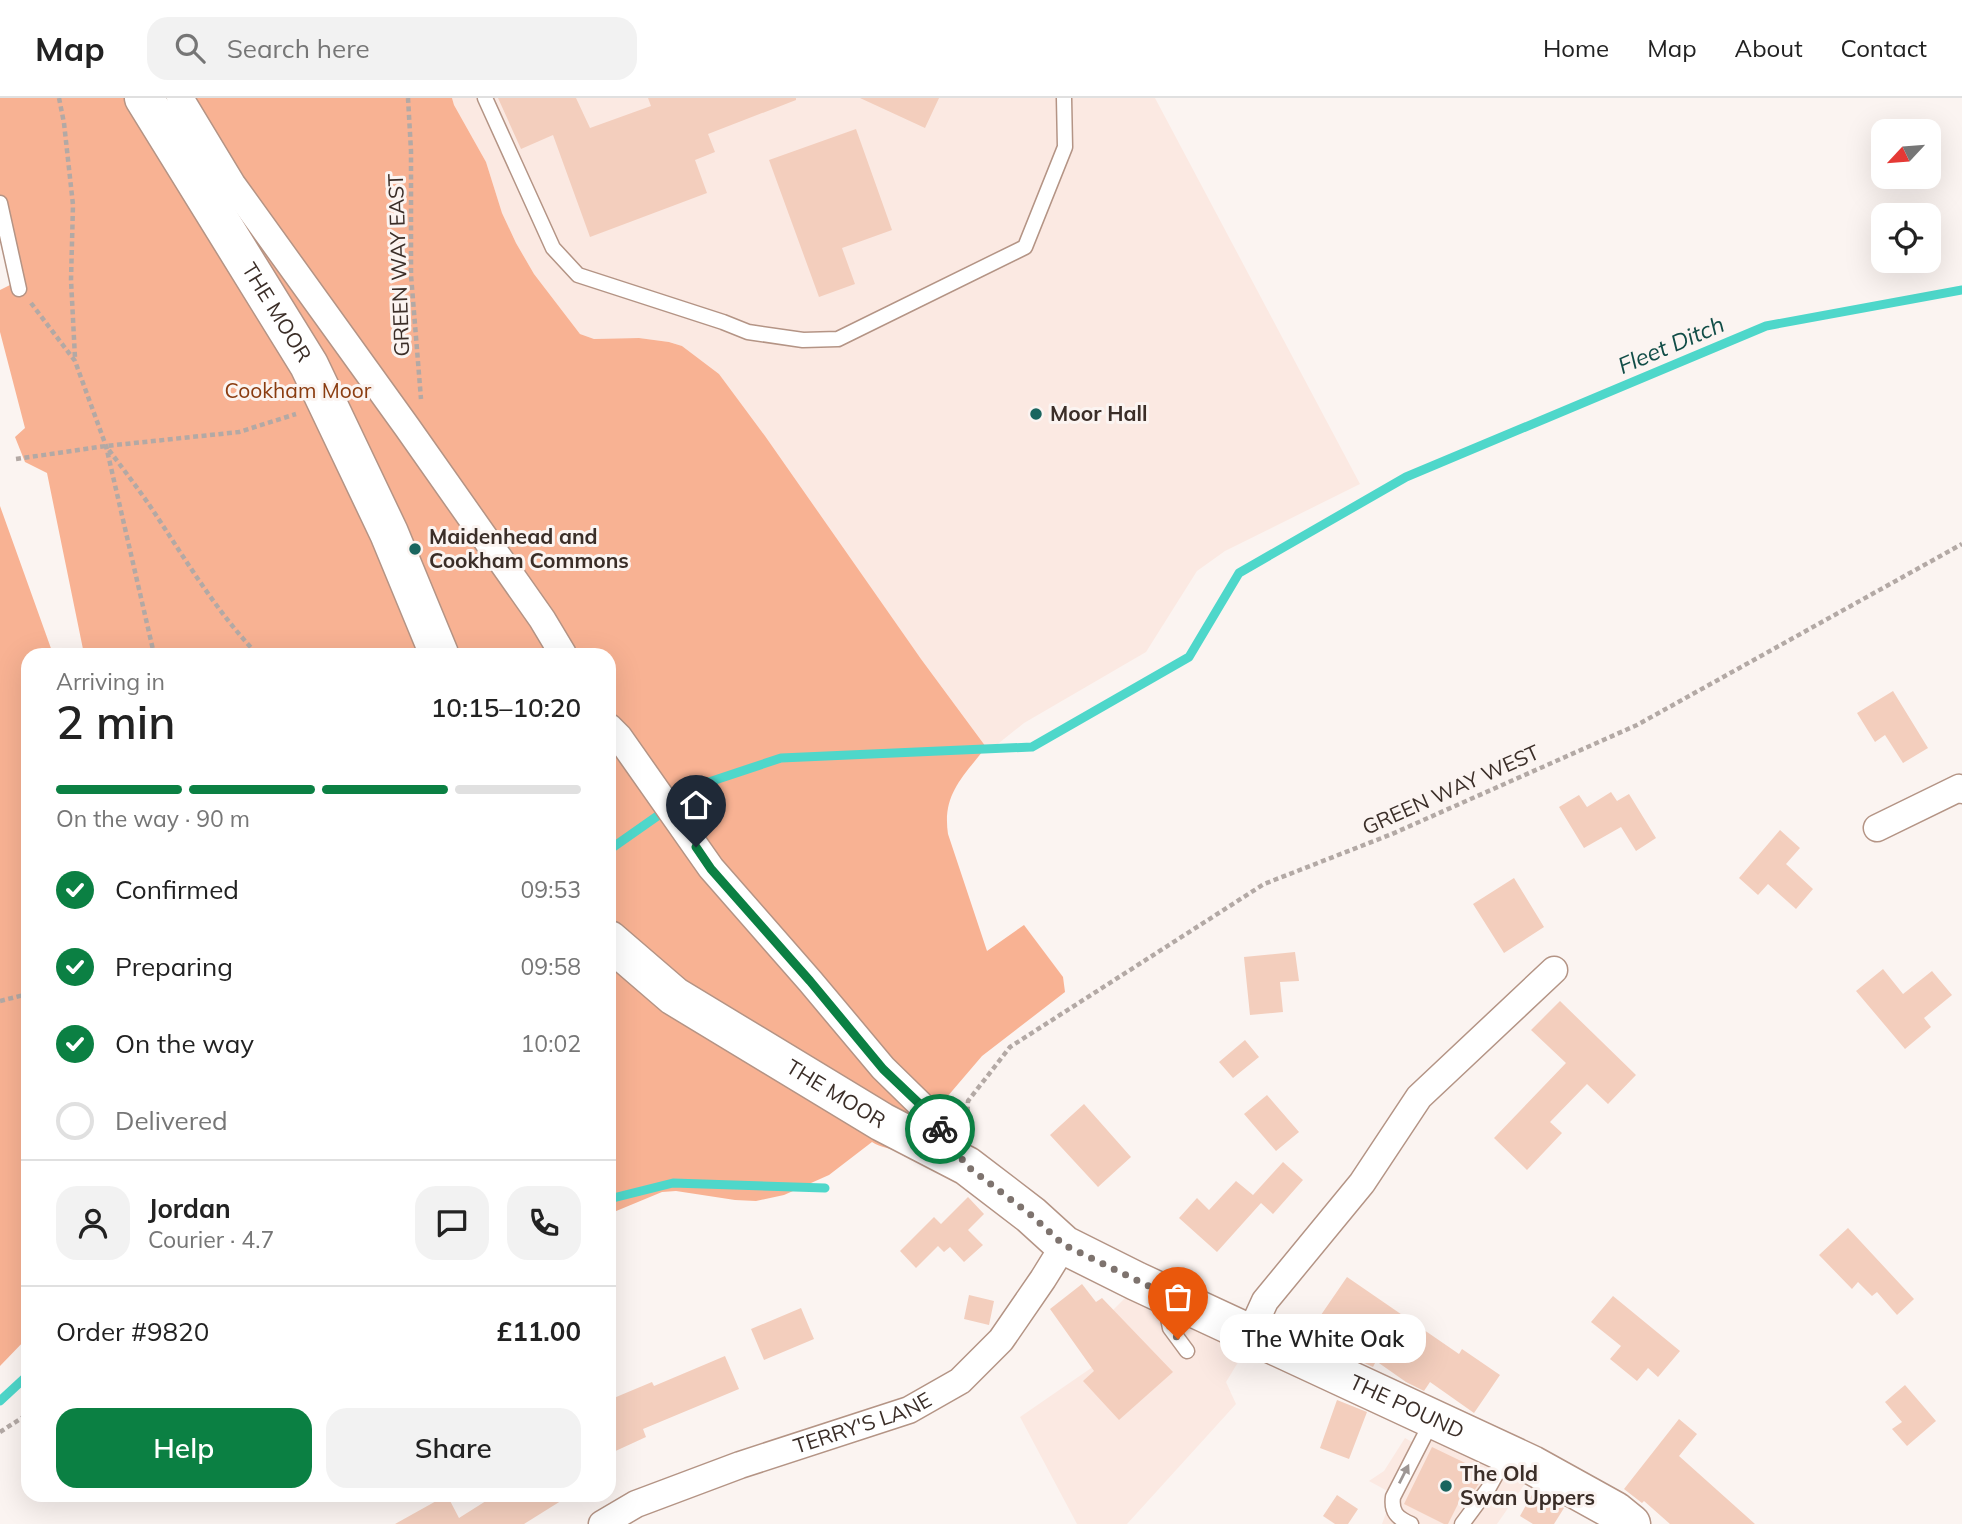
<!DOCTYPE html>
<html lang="en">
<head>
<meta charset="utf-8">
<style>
  :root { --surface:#fff; --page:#f2f2f2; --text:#222; --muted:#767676; --line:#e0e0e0; --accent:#0b8043 }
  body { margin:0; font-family:Mulish,sans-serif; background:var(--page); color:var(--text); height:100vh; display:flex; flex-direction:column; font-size:26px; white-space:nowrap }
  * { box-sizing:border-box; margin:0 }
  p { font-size:23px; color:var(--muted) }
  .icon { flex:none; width:38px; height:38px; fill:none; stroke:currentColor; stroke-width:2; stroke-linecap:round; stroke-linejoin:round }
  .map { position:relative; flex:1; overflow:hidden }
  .side { position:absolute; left:21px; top:550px; width:595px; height:854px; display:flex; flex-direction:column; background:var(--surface); border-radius:21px; box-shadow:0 7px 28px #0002 }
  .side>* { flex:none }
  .needle { width:46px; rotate:244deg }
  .tools { position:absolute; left:1871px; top:21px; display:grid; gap:14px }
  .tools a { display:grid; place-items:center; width:70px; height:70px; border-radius:14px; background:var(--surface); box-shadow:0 7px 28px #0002; font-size:35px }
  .pin { position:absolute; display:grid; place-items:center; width:60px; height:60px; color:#fff; margin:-72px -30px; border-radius:50% 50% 50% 0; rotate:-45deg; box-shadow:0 0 7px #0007 }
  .pin .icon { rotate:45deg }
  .courier { position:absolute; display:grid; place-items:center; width:70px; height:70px; margin:-35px; border:5px solid #0b8043; border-radius:50%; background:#fff; color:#222; box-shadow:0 2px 9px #0007 }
  .bubble { position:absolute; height:49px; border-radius:21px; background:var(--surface); box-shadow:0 7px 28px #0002; font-size:23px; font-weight:600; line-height:49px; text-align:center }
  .headline em { font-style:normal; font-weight:600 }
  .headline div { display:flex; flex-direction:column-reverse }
  .headline { display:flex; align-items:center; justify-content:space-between; height:119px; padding:0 35px }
  h1 { font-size:46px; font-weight:600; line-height:52px }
  .bar { display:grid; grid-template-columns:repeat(4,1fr); gap:10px 7px; align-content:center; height:84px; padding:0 35px }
  .bar i { height:9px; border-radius:5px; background:var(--line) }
  .bar .active { background:var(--accent) }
  .bar p { grid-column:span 4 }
  .line { display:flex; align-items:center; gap:18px; padding:0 35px; border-top:2px solid var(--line) }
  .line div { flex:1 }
  .round { display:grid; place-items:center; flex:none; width:74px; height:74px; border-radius:21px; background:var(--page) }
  ol { padding:0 35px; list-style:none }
  li { display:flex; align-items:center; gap:21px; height:77px }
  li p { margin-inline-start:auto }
  li .icon { padding:7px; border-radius:50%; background:var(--accent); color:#fff; stroke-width:4 }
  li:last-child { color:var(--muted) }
  li i { width:38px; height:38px; border:4px solid var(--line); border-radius:50% }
  .action { display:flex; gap:14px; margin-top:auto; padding:14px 35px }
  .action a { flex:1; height:80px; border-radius:21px; background:var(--accent); color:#fff; font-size:28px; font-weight:600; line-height:80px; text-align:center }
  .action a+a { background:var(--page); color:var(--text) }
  header { display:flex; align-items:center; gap:42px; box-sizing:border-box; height:98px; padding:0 35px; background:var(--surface); border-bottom:2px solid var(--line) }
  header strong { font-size:33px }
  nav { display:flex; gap:38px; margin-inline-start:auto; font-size:24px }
  .search { width:490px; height:63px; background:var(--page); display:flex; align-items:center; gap:18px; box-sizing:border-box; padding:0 24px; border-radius:21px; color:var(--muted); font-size:26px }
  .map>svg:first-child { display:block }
  .built { fill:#fbe9e2 }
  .green { fill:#f8b293 }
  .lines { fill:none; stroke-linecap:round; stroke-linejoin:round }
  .stream { stroke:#4ed7ca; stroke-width:9 }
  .building { fill:#f3cebd }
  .service-casing { stroke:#b49485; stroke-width:17 }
  .minor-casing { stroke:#b49485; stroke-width:29 }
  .secondary-casing { stroke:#b49485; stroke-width:41 }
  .path { stroke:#b3a9a5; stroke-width:4.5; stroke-dasharray:5 3.5; stroke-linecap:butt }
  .service { stroke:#fff; stroke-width:14 }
  .minor { stroke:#fff; stroke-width:26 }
  .secondary { stroke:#fff; stroke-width:38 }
  .oneway { fill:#9d9694 }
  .done { stroke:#7e736e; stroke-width:7; stroke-dasharray:0 12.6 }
  .route { stroke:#0b8043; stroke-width:9 }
  .poi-dot { fill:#1a655e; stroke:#fbf4f1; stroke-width:2.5 }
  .labels { text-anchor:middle; stroke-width:6; stroke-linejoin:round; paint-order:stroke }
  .street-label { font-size:21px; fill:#3b2e28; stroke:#fbf4f1 }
  .park-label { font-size:21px; fill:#8a3c10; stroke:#fbf4f1 }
  .poi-label { font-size:21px; font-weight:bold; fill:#3b2e28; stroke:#fbf4f1; text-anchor:start }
  .water-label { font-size:23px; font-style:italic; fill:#114d47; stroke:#fbf4f1 }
</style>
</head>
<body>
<header>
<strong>Map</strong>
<div class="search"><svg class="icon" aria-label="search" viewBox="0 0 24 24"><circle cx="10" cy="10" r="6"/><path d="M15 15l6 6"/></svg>Search here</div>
<nav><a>Home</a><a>Map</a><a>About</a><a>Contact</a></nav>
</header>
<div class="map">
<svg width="1962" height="1426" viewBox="0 0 1962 1426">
  <rect width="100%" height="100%" fill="#fbf4f1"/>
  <path class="built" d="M 452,0 L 1155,0 L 1360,386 L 1225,453 L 1197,473 L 1146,554 L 1024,625 L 989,653 L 921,561 L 719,276 L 682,248 L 670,244 L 639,240 L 594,241 L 580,236 L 534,176 L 516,145 L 502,115 L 486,64 L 454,7 Z
    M 1131,1194 L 1248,1248 L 1226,1284 L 1236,1306 L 1127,1426 L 1077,1426 L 1020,1319 L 1113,1255 L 1093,1232 Z
    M 1423,1334 L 1529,1380 L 1497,1426 L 1382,1426 L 1393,1396 L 1369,1383 L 1384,1373 L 1405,1340 L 1414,1345 Z"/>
  <path class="green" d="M 0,0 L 452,0 L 454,7 L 486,64 L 502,115 L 516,145 L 534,176 L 580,236 L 594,241 L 639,240 L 669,244 L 682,248 L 719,276 L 765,338 L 921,561 L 986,649 C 963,679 942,696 948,736 L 987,853 L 1024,827 L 1063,879 L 1065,894 L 982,958 L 900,1054 C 891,1050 881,1050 872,1044 L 829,1077 L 784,1097 L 756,1103 L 735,1102 L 676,1093 L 662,1094 L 609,1116 L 609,556 L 84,556 L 47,375 L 25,364 L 15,339 L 25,330 L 0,234 L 0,192 L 20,182 L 0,122 Z
    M 0,408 L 53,556 L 28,556 L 28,1239 L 0,1268 Z"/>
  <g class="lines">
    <path class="stream" d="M 609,752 L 703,686 L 781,660 L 1032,649 L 1189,559 L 1239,475 L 1406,379 L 1766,228 L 1962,192
      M 609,1101 L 673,1085 L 825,1090
      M 0,1303 L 28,1277"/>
  </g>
  <path class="building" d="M 498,0 L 576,0 L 590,30 L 651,8 L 648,0 L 796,0 L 796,2 L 708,36 L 715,54 L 695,62 L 707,95 L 590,139 L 553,37 L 521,51 Z
    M 860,0 L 939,0 L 925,30 Z
    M 856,31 L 892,132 L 842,150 L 855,186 L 819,199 L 769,62 Z
    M 1893,593 L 1928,650 L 1903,665 L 1885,637 L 1875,644 L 1857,615 Z
    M 1611,694 L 1617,703 L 1629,696 L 1656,740 L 1636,753 L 1621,729 L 1584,750 L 1559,709 L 1579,697 L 1587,709 Z
    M 1780,732 L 1800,750 L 1786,766 L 1813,791 L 1796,811 L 1768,786 L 1758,797 L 1739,780 Z
    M 1514,780 L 1544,829 L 1504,855 L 1473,806 Z
    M 1295,854 L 1299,883 L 1280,884 L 1283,914 L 1250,917 L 1244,859 Z
    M 1883,871 L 1903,896 L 1932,873 L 1952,897 L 1924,920 L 1931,929 L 1905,951 L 1856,893 Z
    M 1560,903 L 1636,977 L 1608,1006 L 1587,986 L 1550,1024 L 1562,1035 L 1527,1072 L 1494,1040 L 1566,965 L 1531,932 Z
    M 1245,942 L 1259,959 L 1233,980 L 1219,964 Z
    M 1267,997 L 1299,1034 L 1276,1053 L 1244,1016 Z
    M 1084,1006 L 1131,1059 L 1098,1089 L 1050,1037 Z
    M 1283,1064 L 1303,1082 L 1273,1116 L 1261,1105 L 1217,1154 L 1179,1120 L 1197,1100 L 1209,1112 L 1236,1083 L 1253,1097 Z
    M 968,1099 L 984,1116 L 968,1132 L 983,1147 L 964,1164 L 950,1149 L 944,1154 L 938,1148 L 916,1170 L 900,1153 L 934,1119 L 941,1126 Z
    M 1848,1130 L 1914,1201 L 1897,1217 L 1877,1194 L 1872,1198 L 1858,1184 L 1852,1191 L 1819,1157 Z
    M 1347,1179 L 1459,1256 L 1462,1251 L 1500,1277 L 1474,1315 L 1430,1284 L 1424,1293 L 1406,1284 L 1376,1263 L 1373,1269 L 1340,1254 L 1310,1233 Z
    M 1082,1186 L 1096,1204 L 1102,1200 L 1173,1274 L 1119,1322 L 1083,1283 L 1094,1273 L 1050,1211 Z
    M 969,1197 L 994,1203 L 989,1227 L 964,1221 Z
    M 1613,1198 L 1680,1253 L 1658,1279 L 1648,1270 L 1637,1283 L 1610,1261 L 1621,1248 L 1591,1224 Z
    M 801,1210 L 814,1241 L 764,1262 L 751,1231 Z
    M 725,1258 L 739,1291 L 643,1331 L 646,1339 L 609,1356 L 609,1302 L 652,1284 L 654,1288 Z
    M 1905,1287 L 1936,1323 L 1907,1348 L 1892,1331 L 1902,1324 L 1885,1304 Z
    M 1337,1302 L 1367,1314 L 1349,1361 L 1320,1350 Z
    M 1679,1321 L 1697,1336 L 1679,1358 L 1755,1426 L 1670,1426 L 1644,1403 L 1642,1405 L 1624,1391 Z
    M 1432,1349 L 1486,1375 L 1466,1405 L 1460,1402 L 1448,1426 L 1444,1426 L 1404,1406 Z
    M 1534,1393 L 1564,1410 L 1554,1426 L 1533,1426 L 1520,1418 Z
    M 497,1396 L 572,1396 L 524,1426 L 395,1426 L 447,1397 L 459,1420 Z
    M 1337,1397 L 1358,1411 L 1348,1426 L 1335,1426 L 1323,1418 Z"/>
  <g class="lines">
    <defs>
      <path id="service" d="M 485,0 L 553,150 L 578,177 L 723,224 L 748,234 L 803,242 L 838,241 L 1025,149 L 1065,49 L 1064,0
        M 0,105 L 19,191
        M 1164,1201 L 1170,1230 L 1187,1253
        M 1411,1426 C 1397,1420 1391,1414 1393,1399 L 1433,1321
        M 1462,1426 L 1488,1391 L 1507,1357"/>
      <g id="minor">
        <path d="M 180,0 L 232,86 L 407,329 L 542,521 L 563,556"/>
        <path d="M 609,629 L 619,639 L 711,770 L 810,883 L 883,970 L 926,1012 L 962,1061"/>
        <path d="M 1877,730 L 1959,690 L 1962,692"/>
        <path d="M 1250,1236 L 1265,1203 L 1362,1085 L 1419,999 L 1554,872"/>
        <path id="s1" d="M 602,1426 L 636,1406 L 740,1367 L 909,1312 L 960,1283 L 1001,1242 L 1043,1181 L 1064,1147"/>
      </g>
      <g id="secondary">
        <path id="s2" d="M 144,0 L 309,267 L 389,435 L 439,556"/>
        <path id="s3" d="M 609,842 L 674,898 L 882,1024 L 967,1068 L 1031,1117 L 1064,1147 L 1136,1183 L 1532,1367 L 1615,1413 L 1631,1426"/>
      </g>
    </defs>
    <use href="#service" class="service-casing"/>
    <use href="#minor" class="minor-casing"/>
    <use href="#secondary" class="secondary-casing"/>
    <path class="path" d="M 59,0 L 64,25 L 73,107 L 71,182 L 75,260
      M 408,0 L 411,53 L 411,177 L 421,301
      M 31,205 L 75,263 L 106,348 L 154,556
      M 109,352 C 123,371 137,389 150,408 C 184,459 215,512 257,556
      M 16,361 L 106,348 L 239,334 L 296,316
      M 0,903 L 28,896
      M 967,1022 L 968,1003 L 1010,949 L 1264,786 L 1392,736 L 1637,627 L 1962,446
      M 0,1334 L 28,1316"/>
    <use href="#service" class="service"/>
    <use href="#minor" class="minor"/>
    <use href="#secondary" class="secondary"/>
  </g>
  <defs><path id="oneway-solid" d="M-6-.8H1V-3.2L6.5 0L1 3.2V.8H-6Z" transform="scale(1.75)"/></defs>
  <use class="oneway" href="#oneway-solid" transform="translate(1404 1376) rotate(-63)"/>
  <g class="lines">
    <path class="done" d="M 940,1031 L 967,1068 L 1031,1117 L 1064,1147 L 1163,1195 L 1170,1230 L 1178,1241"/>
    <path class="route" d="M 696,749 L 711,771 L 810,883 L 883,971 L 926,1012 L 940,1031"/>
  </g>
  <g class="poi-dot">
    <circle cx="1036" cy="316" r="7"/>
    <circle cx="415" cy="451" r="7"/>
    <circle cx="1446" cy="1388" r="7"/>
  </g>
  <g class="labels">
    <g class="street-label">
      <text transform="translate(399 167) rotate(-92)" y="7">GREEN WAY EAST</text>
      <text dy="7" stroke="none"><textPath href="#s2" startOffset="252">THE MOOR</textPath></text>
      <text transform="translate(1451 692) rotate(-24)" y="7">GREEN WAY WEST</text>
      <text dy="7" stroke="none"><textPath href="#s3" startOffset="275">THE MOOR</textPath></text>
      <text dy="7" stroke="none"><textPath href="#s3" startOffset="929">THE POUND</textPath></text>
      <text dy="7" stroke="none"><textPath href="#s1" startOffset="280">TERRY'S LANE</textPath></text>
    </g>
    <g class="park-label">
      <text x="298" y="300">Cookham Moor</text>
    </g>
    <g class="poi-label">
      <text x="1050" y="323">Moor Hall</text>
      <text x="429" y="446">Maidenhead and<tspan x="429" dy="24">Cookham Commons</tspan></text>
      <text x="1460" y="1383">The Old<tspan x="1460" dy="24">Swan Uppers</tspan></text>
    </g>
    <g class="water-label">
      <text transform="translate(1671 247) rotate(-23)" y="8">Fleet Ditch</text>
    </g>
  </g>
</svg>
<div class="tools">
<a><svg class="needle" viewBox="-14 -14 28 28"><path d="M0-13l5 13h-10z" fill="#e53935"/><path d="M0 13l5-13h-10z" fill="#767676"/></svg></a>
<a><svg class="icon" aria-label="locate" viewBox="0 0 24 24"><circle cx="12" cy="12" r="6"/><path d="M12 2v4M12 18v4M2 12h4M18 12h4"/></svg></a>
</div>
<div class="pin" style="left:1178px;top:1241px;background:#ea580c"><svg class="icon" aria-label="bag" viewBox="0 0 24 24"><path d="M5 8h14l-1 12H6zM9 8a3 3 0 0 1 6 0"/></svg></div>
<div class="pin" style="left:696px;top:749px;background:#1f2937"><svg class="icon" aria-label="home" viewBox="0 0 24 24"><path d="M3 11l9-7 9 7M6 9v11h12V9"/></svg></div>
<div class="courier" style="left:940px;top:1031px"><svg class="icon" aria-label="bike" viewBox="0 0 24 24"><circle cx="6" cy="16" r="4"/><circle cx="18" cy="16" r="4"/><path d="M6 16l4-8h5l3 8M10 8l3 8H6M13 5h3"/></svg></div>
<div class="bubble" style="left:1220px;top:1216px;width:206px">The White Oak</div>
<section class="side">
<div class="headline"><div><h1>2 min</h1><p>Arriving in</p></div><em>10:15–10:20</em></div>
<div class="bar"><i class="active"></i><i class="active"></i><i class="active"></i><i></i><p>On the way · 90 m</p></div>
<ol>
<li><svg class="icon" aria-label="check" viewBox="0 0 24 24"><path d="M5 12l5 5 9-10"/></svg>Confirmed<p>09:53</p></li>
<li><svg class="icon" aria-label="check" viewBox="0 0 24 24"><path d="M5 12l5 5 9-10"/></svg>Preparing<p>09:58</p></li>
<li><svg class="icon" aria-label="check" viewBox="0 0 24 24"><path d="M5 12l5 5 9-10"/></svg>On the way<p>10:02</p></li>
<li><i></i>Delivered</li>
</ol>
<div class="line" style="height:126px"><a class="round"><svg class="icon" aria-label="person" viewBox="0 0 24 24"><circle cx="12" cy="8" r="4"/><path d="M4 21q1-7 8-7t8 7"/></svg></a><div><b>Jordan</b><p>Courier · 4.7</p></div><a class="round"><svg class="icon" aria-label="chat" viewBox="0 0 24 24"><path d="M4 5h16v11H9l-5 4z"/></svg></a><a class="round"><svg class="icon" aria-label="phone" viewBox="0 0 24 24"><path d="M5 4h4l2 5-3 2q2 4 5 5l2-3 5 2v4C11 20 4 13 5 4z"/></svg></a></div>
<div class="line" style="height:91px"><div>Order #9820</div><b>£11.00</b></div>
<div class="action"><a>Help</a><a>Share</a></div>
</section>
</div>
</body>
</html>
